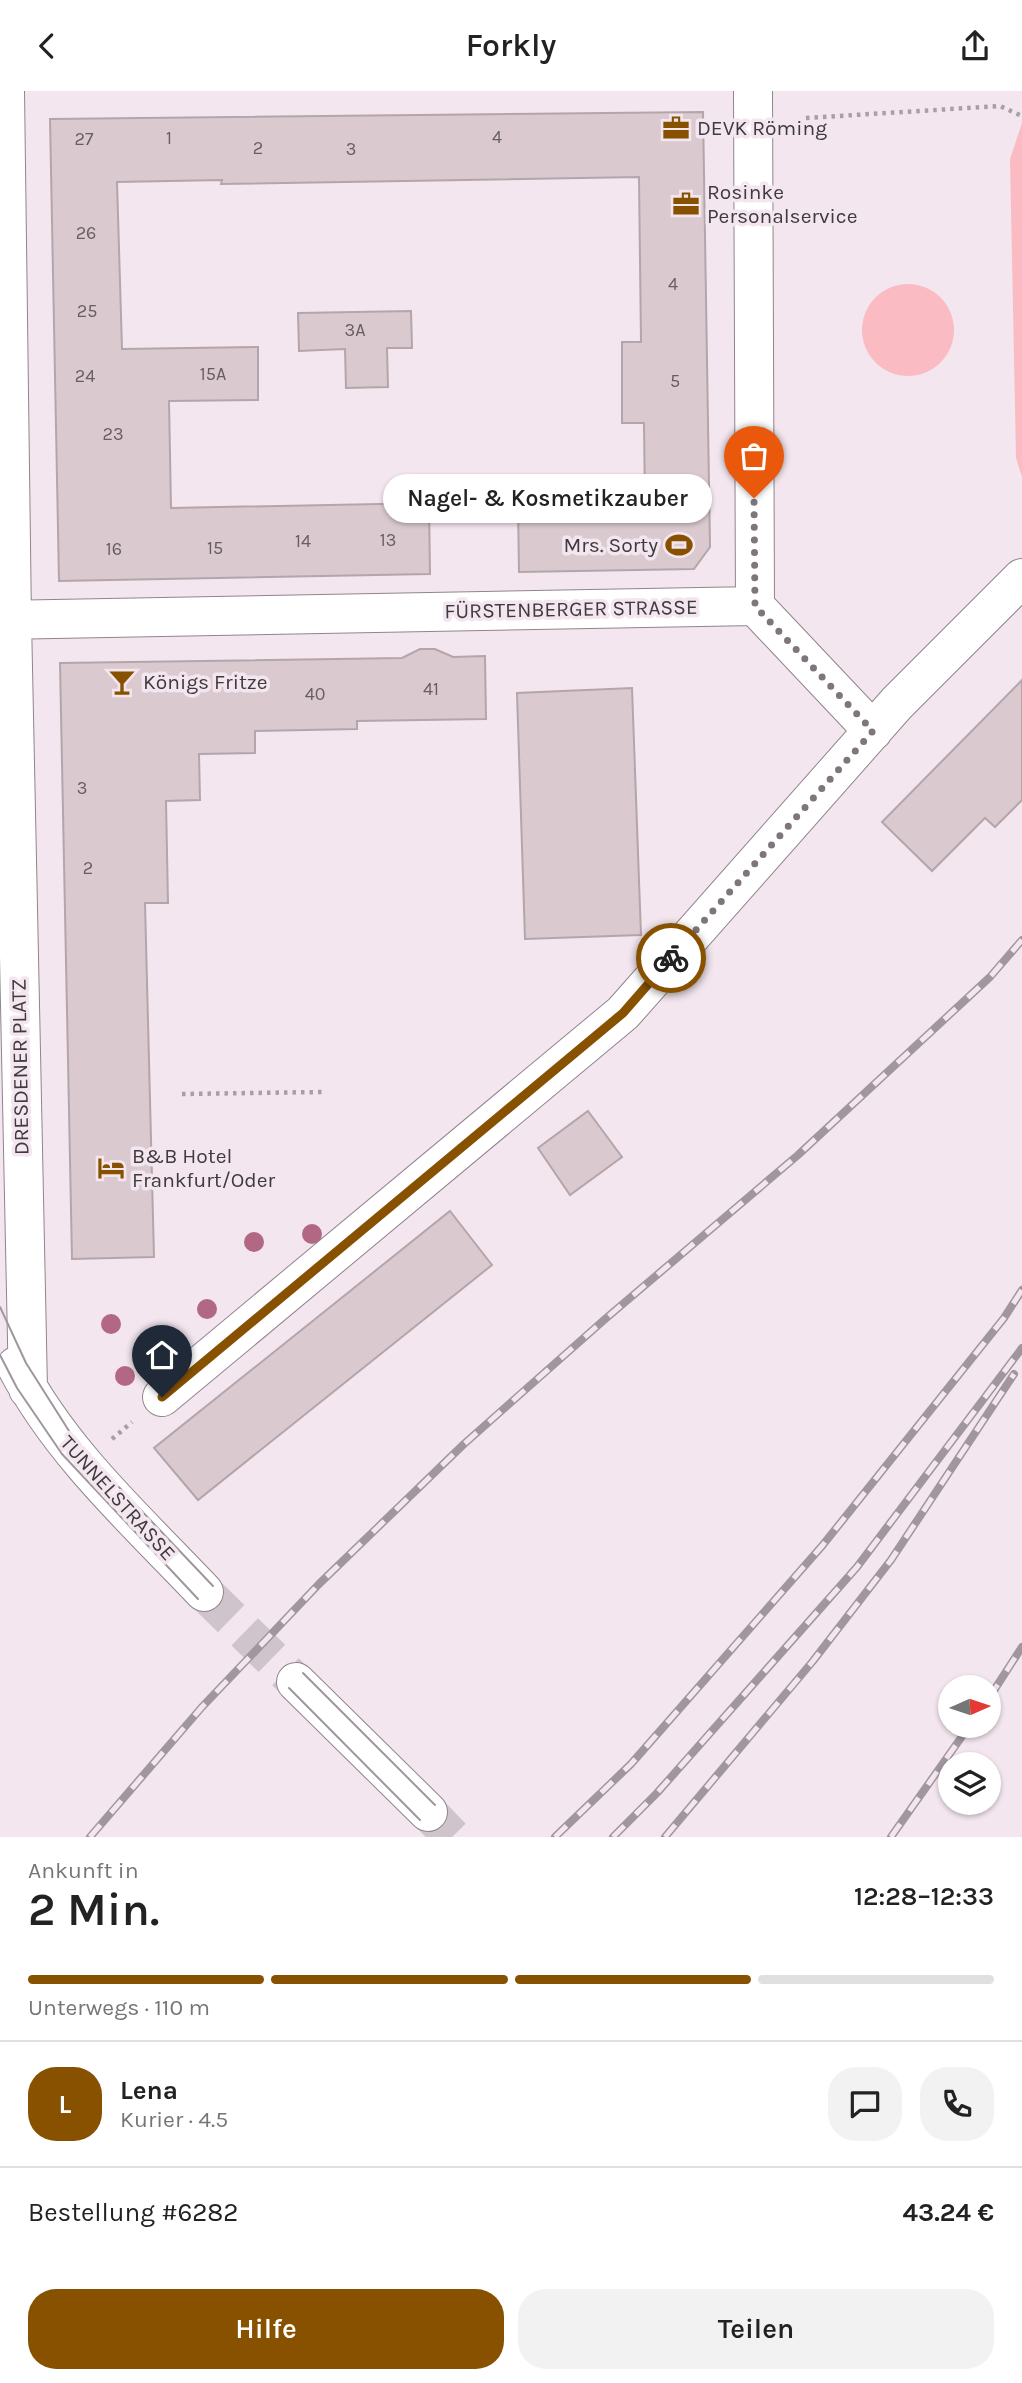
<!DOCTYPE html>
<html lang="de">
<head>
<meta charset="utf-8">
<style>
  :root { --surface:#fff; --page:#f2f2f2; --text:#222; --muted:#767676; --line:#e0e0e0; --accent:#875100 }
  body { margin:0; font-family:Karla,sans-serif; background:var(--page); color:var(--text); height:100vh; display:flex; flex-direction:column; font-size:26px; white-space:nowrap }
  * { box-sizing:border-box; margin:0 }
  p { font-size:23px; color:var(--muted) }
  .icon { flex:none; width:38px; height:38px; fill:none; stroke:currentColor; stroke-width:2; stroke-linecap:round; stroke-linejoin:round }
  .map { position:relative; height:1746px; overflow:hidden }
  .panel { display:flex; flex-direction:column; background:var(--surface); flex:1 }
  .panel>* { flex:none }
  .needle { width:46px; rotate:87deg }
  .tools { position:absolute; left:938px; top:1584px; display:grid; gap:14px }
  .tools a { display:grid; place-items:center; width:63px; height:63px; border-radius:50%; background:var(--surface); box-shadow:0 2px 5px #0004; font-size:35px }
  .pin { position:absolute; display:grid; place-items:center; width:60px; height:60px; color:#fff; margin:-72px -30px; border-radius:50% 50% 50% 0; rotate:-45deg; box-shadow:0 0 7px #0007 }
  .pin .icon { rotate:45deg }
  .courier { position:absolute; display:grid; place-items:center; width:70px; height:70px; margin:-35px; border:5px solid #875100; border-radius:50%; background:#fff; color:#222; box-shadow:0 2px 9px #0007 }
  .bubble { position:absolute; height:49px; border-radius:24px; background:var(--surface); box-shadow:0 2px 5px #0004; font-size:23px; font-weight:600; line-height:49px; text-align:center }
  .head em { font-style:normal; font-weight:600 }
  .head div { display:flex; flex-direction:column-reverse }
  .head { display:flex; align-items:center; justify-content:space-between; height:119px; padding:0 28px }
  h1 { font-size:46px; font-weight:600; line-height:52px }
  .bar { display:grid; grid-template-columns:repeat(4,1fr); gap:10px 7px; align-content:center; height:84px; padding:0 28px }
  .bar i { height:9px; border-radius:5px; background:var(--line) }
  .bar .current { background:var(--accent) }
  .bar p { grid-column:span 4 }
  .line { display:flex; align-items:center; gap:18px; padding:0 28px; border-top:2px solid var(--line) }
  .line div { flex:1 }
  .round { display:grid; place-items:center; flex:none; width:74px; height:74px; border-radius:28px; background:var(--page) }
  .cta { display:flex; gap:14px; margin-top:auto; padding:14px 28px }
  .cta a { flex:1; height:80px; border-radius:28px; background:var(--accent); color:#fff; font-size:28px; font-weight:600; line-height:80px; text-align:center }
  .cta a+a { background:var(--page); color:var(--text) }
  header { display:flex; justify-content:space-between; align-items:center; height:91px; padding:0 28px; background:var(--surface); font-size:32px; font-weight:600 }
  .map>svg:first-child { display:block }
  .green { fill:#fabcc2 }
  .building { fill:#dacacf; stroke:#b4a5aa; stroke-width:2 }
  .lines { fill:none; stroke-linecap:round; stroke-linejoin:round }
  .minor-tunnel { stroke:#cfc4cc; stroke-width:38; stroke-dasharray:38 19; stroke-linecap:butt }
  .minor-casing { stroke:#90858d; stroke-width:40 }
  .path { stroke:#a89fa6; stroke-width:4.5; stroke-dasharray:3.5 5; stroke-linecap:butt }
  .minor { stroke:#fff; stroke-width:38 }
  .tram { stroke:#a0969d; stroke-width:2 }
  .rail-casing { stroke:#a0969d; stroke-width:8 }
  .rail { stroke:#f3e6ef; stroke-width:5; stroke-dasharray:16; stroke-linecap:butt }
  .tree { fill:#b26883 }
  .done { stroke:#7e767c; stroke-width:7; stroke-dasharray:0 12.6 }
  .route { stroke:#875100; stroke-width:9 }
  .labels { text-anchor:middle; stroke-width:7; stroke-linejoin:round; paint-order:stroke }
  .number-label { font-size:18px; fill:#665e62 }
  .poi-label { font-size:21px; fill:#3f3a3e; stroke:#f3e6ef; text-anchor:start }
  .street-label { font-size:21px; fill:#3f3a3e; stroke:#f3e6ef }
</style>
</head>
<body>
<header><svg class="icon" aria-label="back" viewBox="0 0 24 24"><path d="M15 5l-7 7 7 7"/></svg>Forkly<svg class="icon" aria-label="share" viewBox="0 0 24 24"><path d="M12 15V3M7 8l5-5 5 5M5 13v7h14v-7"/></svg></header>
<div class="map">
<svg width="1022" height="1746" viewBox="0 0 1022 1746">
  <rect width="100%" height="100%" fill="#f3e6ef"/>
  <path class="green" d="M 1022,32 L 1022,386 L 1016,367 L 1010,68 Z
    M862 239a46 46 0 1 1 92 0a46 46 0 1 1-92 0Z"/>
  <path class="building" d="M 703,21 L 710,456 L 694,478 L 519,481 L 518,416 L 645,414 L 644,332 L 622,332 L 622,251 L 641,251 L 639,86 L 221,93 L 222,89 L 117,91 L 122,258 L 258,256 L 258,309 L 169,310 L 171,417 L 429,412 L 430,483 L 59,490 L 50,28 Z
    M 411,220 L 412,257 L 387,257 L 388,296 L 346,297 L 345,258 L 299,260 L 298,222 Z
    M 420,558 L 435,558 L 453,566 L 485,565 L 486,628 L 357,630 L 357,638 L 255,640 L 255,662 L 199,663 L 200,709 L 166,710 L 168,812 L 145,812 L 154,1166 L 72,1168 L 60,572 L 402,567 Z
    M 1022,589 L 1022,709 L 995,736 L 985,727 L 932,780 L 882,731 Z
    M 632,597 L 641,844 L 525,848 L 517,602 Z
    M 588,1020 L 622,1066 L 570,1104 L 538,1057 Z
    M 450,1120 L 492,1174 L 198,1409 L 154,1357 Z"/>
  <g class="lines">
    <path class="minor-tunnel" d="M 204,1501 L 296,1591
      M 428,1721 L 452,1746"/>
    <defs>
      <path id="minor" d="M 5,0 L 12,529 L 28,1298
        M 753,0 L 755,515
        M 0,529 L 755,515 L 873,640
        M 16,1275 C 62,1363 137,1430 204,1501
        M 162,1306 L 623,922 L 897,612 L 1022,487
        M 296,1591 L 428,1721"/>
    </defs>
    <use href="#minor" class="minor-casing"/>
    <path class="path" d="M 806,27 L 1000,15 L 1022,25
      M 182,1003 L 322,1001
      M 112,1348 L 132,1331"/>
    <use href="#minor" class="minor"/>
    <path class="tram" d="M 0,1216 L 26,1272 L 76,1351 L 213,1495
      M 0,1264 L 17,1297 L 62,1363 L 198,1508
      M 303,1582 L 435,1714
      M 289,1597 L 420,1729"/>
    <defs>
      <path id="rail" d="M 989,1607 L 1022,1556
        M 90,1746 L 202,1616 L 319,1493 L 464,1353 L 604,1229 L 798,1064 L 990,886 L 1022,849
        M 555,1746 L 631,1673 L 822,1455 L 1004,1227 L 1022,1199
        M 613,1746 L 657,1702 L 857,1476 L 1022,1257
        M 665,1746 L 813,1570 L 891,1469 L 1014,1283
        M 891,1746 L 970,1634"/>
    </defs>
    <use href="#rail" class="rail-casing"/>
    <use href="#rail" class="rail"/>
  </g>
  <g class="tree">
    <circle cx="312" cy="1143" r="10"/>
    <circle cx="254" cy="1151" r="10"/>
    <circle cx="207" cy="1218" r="10"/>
    <circle cx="111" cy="1233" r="10"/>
    <circle cx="125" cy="1285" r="10"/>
  </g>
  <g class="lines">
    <path class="done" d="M 671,867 L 873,640 L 755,515 L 754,407"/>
    <path class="route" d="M 162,1306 L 623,922 L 671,867"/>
  </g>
  <defs>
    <symbol id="office-bare" viewBox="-9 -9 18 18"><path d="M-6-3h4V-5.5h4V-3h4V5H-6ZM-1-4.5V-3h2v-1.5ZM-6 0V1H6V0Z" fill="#875100" stroke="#f3e6ef" stroke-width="2.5" paint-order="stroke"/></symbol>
    <symbol id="stadium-bare" viewBox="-9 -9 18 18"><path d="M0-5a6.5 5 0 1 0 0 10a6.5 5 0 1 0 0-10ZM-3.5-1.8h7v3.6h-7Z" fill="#875100" stroke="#f3e6ef" stroke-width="2.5" paint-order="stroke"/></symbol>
    <symbol id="bar-bare" viewBox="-9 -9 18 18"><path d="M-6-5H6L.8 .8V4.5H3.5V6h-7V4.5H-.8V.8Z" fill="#875100" stroke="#f3e6ef" stroke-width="2.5" paint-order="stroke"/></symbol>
    <symbol id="hotel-bare" viewBox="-9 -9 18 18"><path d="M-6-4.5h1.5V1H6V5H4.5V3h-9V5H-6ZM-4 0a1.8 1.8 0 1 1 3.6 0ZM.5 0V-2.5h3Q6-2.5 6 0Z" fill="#875100" stroke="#f3e6ef" stroke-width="2.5" paint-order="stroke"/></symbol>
  </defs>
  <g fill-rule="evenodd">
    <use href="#office-bare" x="657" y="18" width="38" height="38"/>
    <use href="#office-bare" x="667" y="94" width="38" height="38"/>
    <use href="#stadium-bare" x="660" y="435" width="38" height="38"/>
    <use href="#bar-bare" x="103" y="572" width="38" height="38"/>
    <use href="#hotel-bare" x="92" y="1058" width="38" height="38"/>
  </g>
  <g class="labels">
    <g class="number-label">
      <text x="497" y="52">4</text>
      <text x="169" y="53">1</text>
      <text x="84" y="54">27</text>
      <text x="258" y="63">2</text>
      <text x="351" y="64">3</text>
      <text x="86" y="148">26</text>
      <text x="673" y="199">4</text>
      <text x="87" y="226">25</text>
      <text x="355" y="245">3A</text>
      <text x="213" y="289">15A</text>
      <text x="85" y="291">24</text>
      <text x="675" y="296">5</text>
      <text x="113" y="349">23</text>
      <text x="388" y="455">13</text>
      <text x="303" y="456">14</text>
      <text x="215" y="463">15</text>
      <text x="114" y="464">16</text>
      <text x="431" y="604">41</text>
      <text x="315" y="609">40</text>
      <text x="82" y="703">3</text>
      <text x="88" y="783">2</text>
    </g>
    <g class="poi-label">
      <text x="697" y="44">DEVK Röming</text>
      <text x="707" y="108">Rosinke<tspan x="707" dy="24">Personalservice</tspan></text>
      <text x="658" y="461" text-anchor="end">Mrs. Sorty</text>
      <text x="143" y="598">Königs Fritze</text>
      <text x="132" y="1072">B&amp;B Hotel<tspan x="132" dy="24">Frankfurt/Oder</tspan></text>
    </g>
    <g class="street-label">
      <text transform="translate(571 518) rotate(-1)" y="7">FÜRSTENBERGER STRASSE</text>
      <text transform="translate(20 976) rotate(-91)" y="7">DRESDENER PLATZ</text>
      <text transform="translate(118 1407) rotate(48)" y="7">TUNNELSTRASSE</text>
    </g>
  </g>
</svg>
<div class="tools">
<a><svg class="needle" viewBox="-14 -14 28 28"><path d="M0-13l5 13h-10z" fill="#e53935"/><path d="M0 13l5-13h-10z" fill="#767676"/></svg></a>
<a><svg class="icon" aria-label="layers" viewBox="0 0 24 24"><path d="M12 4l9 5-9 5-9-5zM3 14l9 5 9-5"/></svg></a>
</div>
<div class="pin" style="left:754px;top:407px;background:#ea580c"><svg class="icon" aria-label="bag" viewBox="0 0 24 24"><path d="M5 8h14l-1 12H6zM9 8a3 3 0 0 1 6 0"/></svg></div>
<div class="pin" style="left:162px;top:1306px;background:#1f2937"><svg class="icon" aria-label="home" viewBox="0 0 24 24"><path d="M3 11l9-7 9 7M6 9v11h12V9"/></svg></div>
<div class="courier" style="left:671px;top:867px"><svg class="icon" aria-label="bike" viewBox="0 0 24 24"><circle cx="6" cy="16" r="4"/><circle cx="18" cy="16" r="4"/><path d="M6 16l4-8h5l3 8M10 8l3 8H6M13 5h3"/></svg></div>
<div class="bubble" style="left:383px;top:383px;width:329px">Nagel- &amp; Kosmetikzauber</div>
</div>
<section class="panel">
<div class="head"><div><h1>2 Min.</h1><p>Ankunft in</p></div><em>12:28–12:33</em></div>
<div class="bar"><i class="current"></i><i class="current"></i><i class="current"></i><i></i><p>Unterwegs · 110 m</p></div>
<div class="line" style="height:126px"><b class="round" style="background:var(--accent);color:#fff">L</b><div><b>Lena</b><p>Kurier · 4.5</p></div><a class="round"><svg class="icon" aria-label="chat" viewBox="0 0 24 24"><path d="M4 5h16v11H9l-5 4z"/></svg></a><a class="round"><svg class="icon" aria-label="phone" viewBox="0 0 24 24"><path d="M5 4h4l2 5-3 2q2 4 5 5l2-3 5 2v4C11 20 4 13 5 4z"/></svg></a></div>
<div class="line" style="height:91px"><div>Bestellung #6282</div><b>43.24 €</b></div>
<div class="cta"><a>Hilfe</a><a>Teilen</a></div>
</section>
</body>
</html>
